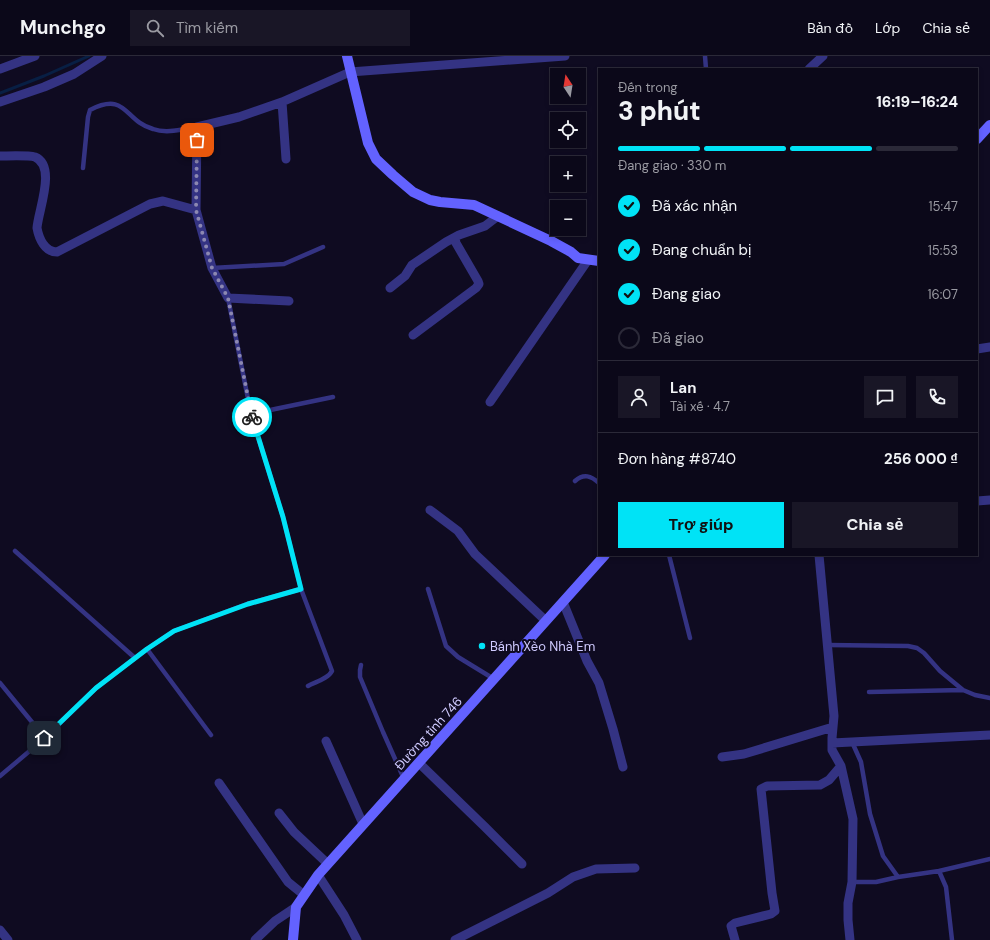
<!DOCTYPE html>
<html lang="vi">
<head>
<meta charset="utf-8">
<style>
  :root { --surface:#0b0819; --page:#191626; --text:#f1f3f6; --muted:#9a9aa2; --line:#2b2938; --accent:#00e3f6 }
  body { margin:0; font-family:"DM Sans",sans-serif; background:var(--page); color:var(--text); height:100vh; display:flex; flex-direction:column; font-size:15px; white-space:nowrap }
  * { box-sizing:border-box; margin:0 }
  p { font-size:13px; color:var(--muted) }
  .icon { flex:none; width:22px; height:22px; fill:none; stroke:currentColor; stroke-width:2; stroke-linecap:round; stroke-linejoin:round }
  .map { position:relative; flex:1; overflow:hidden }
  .details { position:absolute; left:598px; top:12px; width:380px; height:488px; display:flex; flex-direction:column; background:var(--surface); border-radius:0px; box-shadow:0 2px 6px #0003,0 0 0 1px var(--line) }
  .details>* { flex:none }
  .needle { width:26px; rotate:348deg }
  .tools { position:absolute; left:550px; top:12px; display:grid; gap:8px }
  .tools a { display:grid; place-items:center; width:36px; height:36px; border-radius:0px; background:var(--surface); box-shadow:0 2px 6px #0003,0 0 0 1px var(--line); font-size:20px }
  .pin { position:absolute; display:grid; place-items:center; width:34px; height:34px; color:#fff; margin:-17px; border-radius:8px; box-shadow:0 2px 6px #0006 }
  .courier { position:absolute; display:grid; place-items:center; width:40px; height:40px; margin:-20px; border:3px solid #00e3f6; border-radius:50%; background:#fff; color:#222; box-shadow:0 1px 5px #0007 }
  .summary em { font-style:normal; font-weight:800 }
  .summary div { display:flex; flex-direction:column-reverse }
  .summary { display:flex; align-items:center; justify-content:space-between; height:68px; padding:0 20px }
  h1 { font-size:26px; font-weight:800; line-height:30px }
  .bar { display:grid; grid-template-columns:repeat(4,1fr); gap:6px 4px; align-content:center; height:48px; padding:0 20px }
  .bar i { height:5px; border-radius:3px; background:var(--line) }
  .bar .selected { background:var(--accent) }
  .bar p { grid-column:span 4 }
  .line { display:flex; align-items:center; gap:10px; padding:0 20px; border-top:1px solid var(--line) }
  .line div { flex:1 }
  .round { display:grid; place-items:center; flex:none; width:42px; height:42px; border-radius:0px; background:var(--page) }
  ol { padding:0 20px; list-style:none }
  li { display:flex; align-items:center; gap:12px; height:44px }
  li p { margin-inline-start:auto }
  li .icon { padding:4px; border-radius:50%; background:var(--accent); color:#111; stroke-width:4 }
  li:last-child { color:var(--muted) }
  li i { width:22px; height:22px; border:2px solid var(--line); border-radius:50% }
  .action { display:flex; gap:8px; margin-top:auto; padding:8px 20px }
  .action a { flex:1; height:46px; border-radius:0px; background:var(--accent); color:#111; font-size:16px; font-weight:800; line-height:46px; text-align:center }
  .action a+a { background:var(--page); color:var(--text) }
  header { display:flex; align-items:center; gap:24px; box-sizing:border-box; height:56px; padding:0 20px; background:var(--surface); border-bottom:1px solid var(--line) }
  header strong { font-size:19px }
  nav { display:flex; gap:22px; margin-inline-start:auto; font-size:14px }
  .search { width:280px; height:36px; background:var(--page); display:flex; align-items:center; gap:10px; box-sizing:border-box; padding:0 14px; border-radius:0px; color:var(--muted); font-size:15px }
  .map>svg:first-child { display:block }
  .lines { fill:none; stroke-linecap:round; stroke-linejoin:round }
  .stream { stroke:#081f44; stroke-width:3 }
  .lane { stroke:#343383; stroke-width:4.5 }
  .street { stroke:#343383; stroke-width:9 }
  .secondary { stroke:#6362ff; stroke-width:10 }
  .done { stroke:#8c88b1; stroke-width:4; stroke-dasharray:0 7.2 }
  .route { stroke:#00e3f6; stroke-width:5 }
  .poi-dot { fill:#00e3f6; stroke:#0f0b21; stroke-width:1.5 }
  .labels { text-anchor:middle; stroke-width:4; stroke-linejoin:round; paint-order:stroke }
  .poi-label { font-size:13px; fill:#d0cbff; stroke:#0f0b21; text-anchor:start }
  .street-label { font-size:13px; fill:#d0cbff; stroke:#0f0b21 }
</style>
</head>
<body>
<header>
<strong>Munchgo</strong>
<div class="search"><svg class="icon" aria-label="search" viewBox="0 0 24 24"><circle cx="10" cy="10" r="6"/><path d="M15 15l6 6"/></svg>Tìm kiếm</div>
<nav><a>Bản đồ</a><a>Lớp</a><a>Chia sẻ</a></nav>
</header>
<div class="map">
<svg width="990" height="884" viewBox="0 0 990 884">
  <rect width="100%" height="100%" fill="#0f0b21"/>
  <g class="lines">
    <path class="stream" d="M 0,37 L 44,20 L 89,0"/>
    <path class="lane" d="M 705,0 L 706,13
      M 83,112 L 88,61 L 90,54 C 127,35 124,65 153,73 C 167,78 183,73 197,71
      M 212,212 L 284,208 L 323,191
      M 228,242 L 251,358 L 283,461 L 301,533 L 332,615 C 328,623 315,626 308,630
      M 251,358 L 333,341
      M 575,425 C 584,417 591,420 599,427
      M 15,495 L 135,602
      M 669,499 L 690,582
      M 428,533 L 446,590 L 458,601 L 494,623
      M 828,589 L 908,590 L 917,592 L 924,597 L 940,615 L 963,634 L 975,639 L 990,642
      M 147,593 L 211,679
      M 361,609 L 360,614 L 360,621 L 383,676 L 404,723
      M 0,627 L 45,682 L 0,720
      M 869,636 L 963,634
      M 45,682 L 96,632 L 147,593 L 174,575 L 247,548 L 301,533
      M 852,686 L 861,706 L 870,758 L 883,800 L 898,821 L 939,815 L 946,831 L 952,884
      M 939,815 L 990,803
      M 852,826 L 876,826 L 898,821"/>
    <path class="street" d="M 0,13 L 35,0
      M 809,13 L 823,0
      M 0,46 L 44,31 L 74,18 L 102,0
      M 282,46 L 286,103
      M 0,100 C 8,100 28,99 35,101 C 57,110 38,155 37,172 C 39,183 45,196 57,196 L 150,148 L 163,145 L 196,154
      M 390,232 L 405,220 L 412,209 L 446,186 L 459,179 L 485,170 L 498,160
      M 289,245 L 228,242 L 212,212 L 196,154 L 197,71 L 239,61 L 282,46 L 350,16 L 565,0
      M 413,279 L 476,232 L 479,228 L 478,225 L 456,187 L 455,182
      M 977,293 L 990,291
      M 490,346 L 588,204
      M 977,445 L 990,444
      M 430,454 L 458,475 L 475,498 L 546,565
      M 819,499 L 834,660 L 832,682 L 832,694 L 841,710 L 853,763 L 852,826 L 848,847 L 848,864 L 850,884
      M 563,546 L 587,605 L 599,627 L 613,673 L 623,711
      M 326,685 L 363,768
      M 832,687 L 990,679
      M 722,701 L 744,698 L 833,671
      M 419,707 L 485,771 L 522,808
      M 219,727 L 288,826 L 304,839
      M 279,757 L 294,776 L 328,808
      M 318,819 L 344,859 L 357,884
      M 0,874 L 8,884
      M 255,884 L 275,865 L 296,851
      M 455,884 L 548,837 L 573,821 L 596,813 L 635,812
      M 735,884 L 731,870 L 735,867 L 771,858 L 775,855 L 772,837 L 761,733 L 767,730 L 820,729 L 829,724 L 841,710"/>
    <path class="secondary" d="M 347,0 L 368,87 L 376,103 L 393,119 L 413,136 L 430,144 L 440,146 L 474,149 L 551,185 L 571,196 L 578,202 L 599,205
      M 977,83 L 990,69
      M 293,884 L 296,851 L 318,819 L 605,499"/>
  </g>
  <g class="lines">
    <path class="done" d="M 197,84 L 196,154 L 212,212 L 228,242 L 252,361"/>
    <path class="route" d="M 44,682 L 96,632 L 147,593 L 174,575 L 248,548 L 301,533 L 283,461 L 252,361"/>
  </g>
  <circle class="poi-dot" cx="482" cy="590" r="4"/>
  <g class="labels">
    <g class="poi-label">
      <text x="490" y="595">Bánh Xèo Nhà Em</text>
    </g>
    <g class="street-label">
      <text transform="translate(428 677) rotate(-48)" y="5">Đường tỉnh 746</text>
    </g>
  </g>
</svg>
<div class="tools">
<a><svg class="needle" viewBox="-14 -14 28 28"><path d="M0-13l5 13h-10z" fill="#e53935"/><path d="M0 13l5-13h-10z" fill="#9a9aa2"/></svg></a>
<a><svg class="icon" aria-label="locate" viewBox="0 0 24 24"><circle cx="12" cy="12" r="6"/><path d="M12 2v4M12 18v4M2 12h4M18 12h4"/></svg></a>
<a>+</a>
<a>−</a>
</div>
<div class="pin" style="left:197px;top:84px;background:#ea580c"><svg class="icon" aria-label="bag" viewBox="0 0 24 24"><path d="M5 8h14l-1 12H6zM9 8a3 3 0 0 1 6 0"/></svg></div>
<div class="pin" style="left:44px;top:682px;background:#1f2937"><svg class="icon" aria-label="home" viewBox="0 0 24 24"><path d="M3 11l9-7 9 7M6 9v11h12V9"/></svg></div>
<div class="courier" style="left:252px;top:361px"><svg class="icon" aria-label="bike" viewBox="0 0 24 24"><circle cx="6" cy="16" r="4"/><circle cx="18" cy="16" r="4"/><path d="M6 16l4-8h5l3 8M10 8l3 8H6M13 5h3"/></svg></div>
<section class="details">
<div class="summary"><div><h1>3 phút</h1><p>Đến trong</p></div><em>16:19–16:24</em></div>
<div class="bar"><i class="selected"></i><i class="selected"></i><i class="selected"></i><i></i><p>Đang giao · 330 m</p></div>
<ol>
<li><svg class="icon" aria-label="check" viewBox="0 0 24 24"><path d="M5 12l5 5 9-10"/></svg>Đã xác nhận<p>15:47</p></li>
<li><svg class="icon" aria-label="check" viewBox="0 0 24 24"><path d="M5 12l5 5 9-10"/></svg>Đang chuẩn bị<p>15:53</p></li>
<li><svg class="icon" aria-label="check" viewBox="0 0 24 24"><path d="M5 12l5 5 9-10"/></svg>Đang giao<p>16:07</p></li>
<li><i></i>Đã giao</li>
</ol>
<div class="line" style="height:72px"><a class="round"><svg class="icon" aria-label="person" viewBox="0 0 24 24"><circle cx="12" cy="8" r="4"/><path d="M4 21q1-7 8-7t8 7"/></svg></a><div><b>Lan</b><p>Tài xế · 4.7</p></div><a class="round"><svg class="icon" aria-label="chat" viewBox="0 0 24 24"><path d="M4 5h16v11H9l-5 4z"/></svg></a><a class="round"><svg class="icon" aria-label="phone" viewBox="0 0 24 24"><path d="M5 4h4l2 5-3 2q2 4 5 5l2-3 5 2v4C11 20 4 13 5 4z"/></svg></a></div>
<div class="line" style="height:52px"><div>Đơn hàng #8740</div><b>256 000 ₫</b></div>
<div class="action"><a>Trợ giúp</a><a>Chia sẻ</a></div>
</section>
</div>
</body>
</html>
